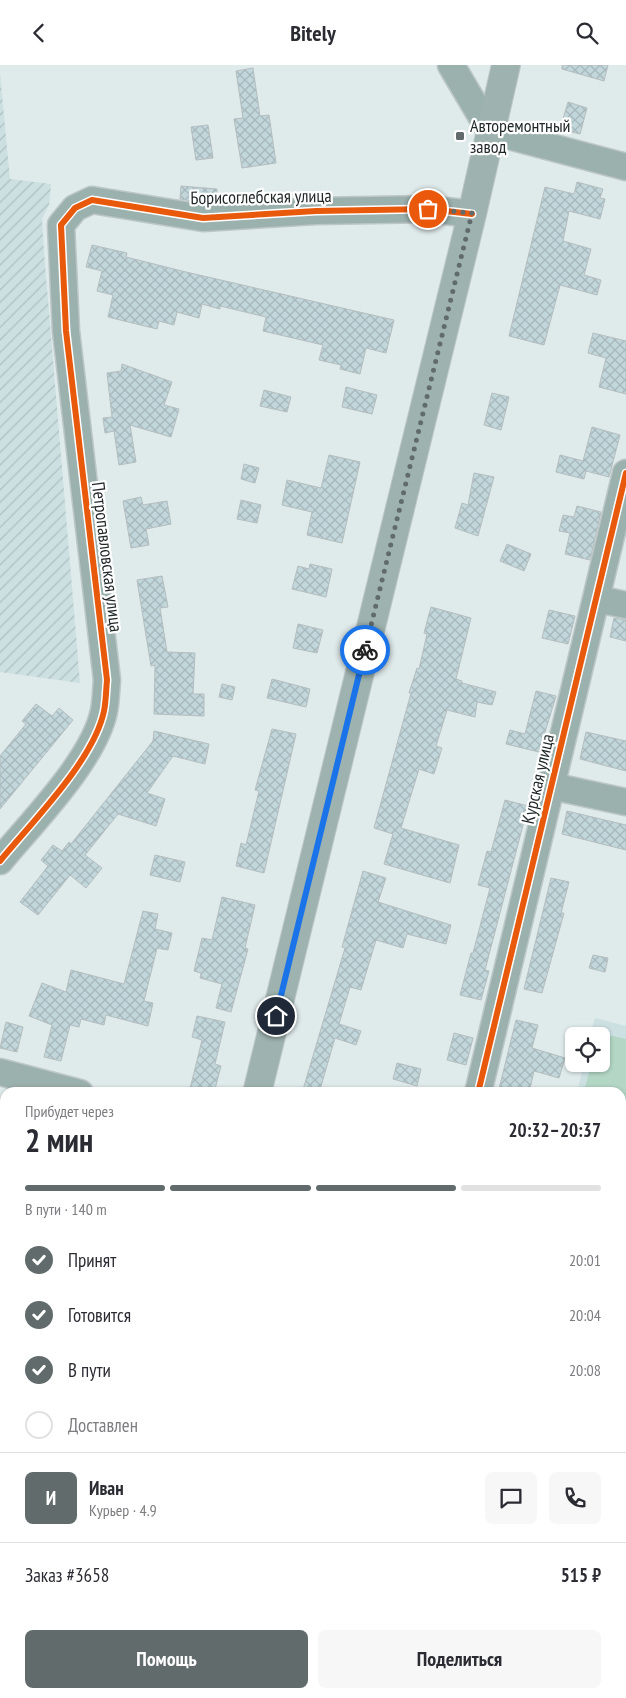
<!DOCTYPE html>
<html lang="ru">
<head>
<meta charset="utf-8">
<style>
  :root { --surface:#fff; --page:#f7f7f7; --text:#2b2b33; --muted:#7c7c81; --line:#e1e1e2; --accent:#626b6b }
  body { margin:0; font-family:"PT Sans Narrow",sans-serif; background:var(--page); color:var(--text); height:100vh; display:flex; flex-direction:column; font-size:19px; white-space:nowrap }
  * { box-sizing:border-box; margin:0 }
  p { font-size:16px; color:var(--muted) }
  .icon { flex:none; width:28px; height:28px; fill:none; stroke:currentColor; stroke-width:2; stroke-linecap:round; stroke-linejoin:round }
  .map { position:relative; flex:1; overflow:hidden }
  .side { position:absolute; left:0px; top:1022px; width:626px; height:611px; display:flex; flex-direction:column; background:var(--surface); border-radius:15px 15px 0 0; box-shadow:0 1px 4px #0004 }
  .side>* { flex:none }
  .controls { position:absolute; left:565px; top:962px; display:grid; gap:10px }
  .controls a { display:grid; place-items:center; width:45px; height:45px; border-radius:8px; background:var(--surface); box-shadow:0 1px 4px #0004; font-size:25px }
  .pin { position:absolute; display:grid; place-items:center; width:42px; height:42px; color:#fff; margin:-21px; border:2px solid #fff; border-radius:50%; box-shadow:0 1px 5px #0007 }
  .courier { position:absolute; display:grid; place-items:center; width:50px; height:50px; margin:-25px; border:4px solid #1a73e8; border-radius:50%; background:#fff; color:#222; box-shadow:0 1px 6px #0007 }
  .headline em { font-style:normal; font-weight:700 }
  .headline div { display:flex; flex-direction:column-reverse }
  .headline { display:flex; align-items:center; justify-content:space-between; height:85px; padding:0 25px }
  h1 { font-size:32px; font-weight:700; line-height:38px }
  .bar { display:grid; grid-template-columns:repeat(4,1fr); gap:8px 5px; align-content:center; height:60px; padding:0 25px }
  .bar i { height:6px; border-radius:4px; background:var(--line) }
  .bar .current { background:var(--accent) }
  .bar p { grid-column:span 4 }
  .line { display:flex; align-items:center; gap:12px; padding:0 25px; border-top:1px solid var(--line) }
  .line div { flex:1 }
  .round { display:grid; place-items:center; flex:none; width:52px; height:52px; border-radius:8px; background:var(--page) }
  ol { padding:0 25px; list-style:none }
  li { display:flex; align-items:center; gap:15px; height:55px }
  li p { margin-inline-start:auto }
  li .icon { padding:5px; border-radius:50%; background:var(--accent); color:#fff; stroke-width:4 }
  li:last-child { color:var(--muted) }
  li i { width:28px; height:28px; border:2px solid var(--line); border-radius:50% }
  .action { display:flex; gap:10px; margin-top:auto; padding:10px 25px }
  .action a { flex:1; height:58px; border-radius:8px; background:var(--accent); color:#fff; font-size:20px; font-weight:700; line-height:58px; text-align:center }
  .action a+a { background:var(--page); color:var(--text) }
  header { display:flex; justify-content:space-between; align-items:center; height:65px; padding:0 25px; background:var(--surface); font-size:22px; font-weight:700 }
  .map>svg:first-child { display:block }
  .built { fill:#cce0e1 }
  .industrial { fill:url(#industrial-furrows) }
  .forest { fill:url(#forest-firs) }
  .pitch { fill:#b3d6c5 }
  .building { fill:url(#building-cross-hatch); stroke:#b5bdbf }
  .lines { fill:none; stroke-linecap:round; stroke-linejoin:round }
  .minor-casing { stroke:#bdc6c6; stroke-width:29 }
  .major-casing { stroke:#bdc6c6; stroke-width:30 }
  .minor { stroke:#9bb1ad; stroke-width:26 }
  .major { stroke:#9eb3af; stroke-width:28 }
  .cycleway-casing { stroke:#fff; stroke-width:9 }
  .cycleway { stroke:#e8590c; stroke-width:6 }
  .done { stroke:#626b6b; stroke-width:5; stroke-dasharray:0 9 }
  .route { stroke:#1a73e8; stroke-width:6 }
  .poi-dot { fill:#626b6b; stroke:#fff; stroke-width:2 }
  .labels { text-anchor:middle; stroke-width:4.5; stroke-linejoin:round; paint-order:stroke }
  .poi-label { font-size:18px; fill:#1e2626; stroke:#fff; text-anchor:start }
  .street-label { font-size:18px; fill:#1e2626; stroke:#fff }
</style>
</head>
<body>
<header><svg class="icon" aria-label="back" viewBox="0 0 24 24"><path d="M15 5l-7 7 7 7"/></svg>Bitely<svg class="icon" aria-label="search" viewBox="0 0 24 24"><circle cx="10" cy="10" r="6"/><path d="M15 15l6 6"/></svg></header>
<div class="map">
<svg width="626" height="1633" viewBox="0 0 626 1633">
  <defs>
    <pattern id="industrial-furrows" width="10" height="10" patternUnits="userSpaceOnUse" patternTransform="scale(1.25)"><rect width="10" height="10" fill="#cce0e1"/><path d="M-1 1l2-2M0 10L10 0M9 11l2-2" fill="none" stroke="#afc0c1"/></pattern>
    <pattern id="forest-firs" width="22" height="20" patternUnits="userSpaceOnUse" patternTransform="scale(1.25)"><rect width="22" height="20" fill="#b3d6c5"/><path d="M5 1l3.5 6h-7zM16 11l3.5 6h-7z" fill="#9ab8a9"/></pattern>
    <pattern id="building-cross-hatch" width="8" height="8" patternUnits="userSpaceOnUse" patternTransform="scale(1.25)"><rect width="8" height="8" fill="#c2d7db"/><path d="M0 0l8 8M0 8l8-8" fill="none" stroke="#a6b8bc"/></pattern>
  </defs>
  <rect width="100%" height="100%" fill="#dfeaea"/>
  <path class="built" d="M 595,953 L 626,961 L 626,1324 L 621,1323 L 621,1028 L 577,1028 L 584,999 L 601,999 L 601,971 L 590,971 Z"/>
  <path class="industrial" d="M 0,9 L 10,114 L 51,119 L 49,140 L 42,154 L 44,187 L 80,618 L 0,607 Z"/>
  <path class="forest" d="M 0,1444 L 5,1446 L 5,1470 L 0,1467 Z"/>
  <path class="pitch" d="M 599,968 L 626,974 L 626,1183 L 621,1182 L 621,1028 L 584,1027 L 591,999 L 601,999 L 601,971 L 598,971 Z"/>
  <path class="building" d="M 562,0 L 608,0 L 604,16 L 562,4 Z
    M 253,3 L 260,51 L 269,50 L 276,98 L 242,103 L 234,54 L 243,53 L 236,6 Z
    M 568,37 L 587,43 L 580,69 L 560,64 Z
    M 208,60 L 213,93 L 196,95 L 191,62 Z
    M 577,117 L 603,124 L 600,133 L 605,134 L 600,154 L 569,146 L 563,176 L 591,184 L 584,210 L 601,215 L 597,230 L 560,220 L 544,280 L 509,271 L 545,122 L 574,129 Z
    M 181,121 L 217,124 L 216,137 L 204,138 L 180,134 Z
    M 92,180 L 127,188 L 126,192 L 186,207 L 394,255 L 386,288 L 366,283 L 360,309 L 340,304 L 341,300 L 319,295 L 323,280 L 263,266 L 266,252 L 220,241 L 220,244 L 202,239 L 199,253 L 177,247 L 174,260 L 159,256 L 157,264 L 108,252 L 113,230 L 97,226 L 102,206 L 86,202 Z
    M 593,268 L 626,276 L 626,329 L 599,322 L 606,293 L 588,288 Z
    M 122,299 L 172,317 L 164,340 L 179,344 L 171,372 L 130,360 L 136,397 L 119,400 L 114,366 L 105,368 L 103,353 L 112,352 L 107,308 L 121,306 Z
    M 346,322 L 377,330 L 372,349 L 342,342 Z
    M 264,325 L 291,332 L 287,347 L 260,341 Z
    M 492,328 L 509,332 L 501,365 L 484,360 Z
    M 592,362 L 620,370 L 609,412 L 586,406 L 584,414 L 556,407 L 560,390 L 583,396 Z
    M 329,390 L 360,397 L 342,478 L 307,470 L 312,447 L 282,440 L 287,415 L 321,423 Z
    M 244,399 L 259,403 L 255,418 L 241,414 Z
    M 474,408 L 494,412 L 478,471 L 455,463 L 462,438 L 468,440 Z
    M 141,432 L 143,440 L 167,436 L 171,459 L 146,464 L 149,480 L 131,483 L 123,436 Z
    M 241,435 L 261,440 L 257,458 L 237,454 Z
    M 577,441 L 601,447 L 590,495 L 565,489 L 570,468 L 559,466 L 563,450 L 574,452 Z
    M 507,479 L 531,489 L 524,506 L 500,496 Z
    M 310,499 L 332,504 L 326,532 L 292,524 L 298,501 L 309,504 Z
    M 162,511 L 168,542 L 160,543 L 167,587 L 195,588 L 193,629 L 204,629 L 204,651 L 154,649 L 155,600 L 151,601 L 137,515 Z
    M 431,542 L 471,553 L 456,614 L 462,616 L 462,618 L 496,627 L 492,640 L 477,637 L 475,652 L 447,645 L 436,681 L 442,683 L 434,709 L 419,704 L 401,763 L 459,780 L 450,818 L 384,799 L 393,769 L 374,763 L 411,628 L 409,628 L 417,603 L 419,604 L 427,569 L 424,568 Z
    M 549,545 L 575,551 L 568,579 L 542,573 Z
    M 614,553 L 626,555 L 626,576 L 610,572 Z
    M 298,559 L 323,565 L 317,588 L 293,583 Z
    M 272,614 L 310,624 L 306,642 L 267,633 Z
    M 222,619 L 235,622 L 232,635 L 219,632 Z
    M 536,626 L 556,631 L 539,687 L 506,679 L 510,665 L 525,669 Z
    M 36,639 L 52,651 L 59,643 L 73,655 L 0,744 L 0,691 L 26,659 L 22,656 Z
    M 272,664 L 296,669 L 264,808 L 236,801 L 241,778 L 246,780 L 259,726 L 255,725 Z
    M 154,666 L 209,679 L 205,699 L 173,691 L 147,728 L 165,734 L 156,761 L 118,749 L 85,790 L 102,803 L 86,823 L 70,810 L 38,850 L 20,837 L 48,801 L 41,795 L 53,780 L 62,786 L 69,777 L 71,779 L 153,676 Z
    M 586,667 L 626,676 L 626,706 L 580,694 Z
    M 505,735 L 528,741 L 485,905 L 489,906 L 481,935 L 460,930 L 471,888 L 473,888 L 490,823 L 478,820 L 487,786 L 491,787 Z
    M 567,746 L 626,760 L 626,785 L 562,769 Z
    M 155,790 L 185,797 L 180,817 L 150,810 Z
    M 363,806 L 386,813 L 378,837 L 451,860 L 446,879 L 407,869 L 403,883 L 376,875 L 361,925 L 350,922 L 339,959 L 361,966 L 356,980 L 335,973 L 319,1028 L 302,1028 L 345,883 L 342,882 Z
    M 551,813 L 569,817 L 561,848 L 564,848 L 542,928 L 524,924 Z
    M 222,832 L 255,840 L 245,883 L 248,884 L 231,947 L 216,943 L 222,919 L 200,913 L 201,908 L 194,906 L 202,873 L 212,875 Z
    M 143,846 L 158,849 L 155,864 L 172,868 L 168,885 L 157,883 L 144,936 L 153,938 L 148,961 L 106,950 L 104,960 L 81,954 L 79,962 L 70,960 L 61,996 L 44,992 L 52,960 L 29,951 L 42,918 L 66,927 L 71,905 L 124,919 Z
    M 593,890 L 608,893 L 605,907 L 589,903 Z
    M 197,951 L 225,957 L 215,999 L 221,1001 L 214,1028 L 189,1028 L 202,975 L 192,972 Z
    M 516,955 L 538,960 L 532,983 L 565,993 L 559,1013 L 534,1006 L 529,1028 L 498,1028 Z
    M 6,957 L 23,962 L 17,987 L 0,983 Z
    M 454,968 L 473,973 L 466,1000 L 447,995 Z
    M 397,998 L 421,1004 L 417,1021 L 393,1014 Z"/>
  <g class="lines">
    <defs>
      <path id="minor" d="M 451,0 L 490,66 L 626,102
        M 597,534 L 626,540
        M 551,721 L 626,737
        M 0,796 C 32,757 94,695 104,646 C 106,636 106,625 107,615 L 66,266 L 61,160 L 75,143 L 92,135 L 203,153 L 316,146 L 428,144 L 472,149
        M 0,1007 L 80,1028
        M 478,1028 L 626,408
        M 621,1432 L 626,1433
        M 434,1629 L 446,1633"/>
      <path id="major" d="M 257,1028 L 472,149 L 506,0
        M 0,1421 L 5,1423
        M 95,1633 L 96,1629"/>
    </defs>
    <use href="#minor" class="minor-casing"/>
    <use href="#major" class="major-casing"/>
    <use href="#minor" class="minor"/>
    <use href="#major" class="major"/>
    <defs>
      <path id="cycleway" d="M 0,796 C 32,757 94,695 104,646 C 106,636 106,625 107,615 L 66,266 L 61,160 L 75,143 L 92,135 L 203,153 L 316,146 L 428,144 L 472,149
        M 478,1028 L 626,408"/>
    </defs>
    <use href="#cycleway" class="cycleway-casing"/>
    <use href="#cycleway" class="cycleway"/>
  </g>
  <g class="lines">
    <path class="done" d="M 365,585 L 472,148 L 428,144"/>
    <path class="route" d="M 276,951 L 365,585"/>
  </g>
  <rect class="poi-dot" x="455" y="66" width="10" height="10" rx="2.5"/>
  <g class="labels">
    <g class="poi-label">
      <text x="470" y="67">Авторемонтный<tspan x="470" dy="21">завод</tspan></text>
    </g>
    <g class="street-label">
      <text transform="translate(261 132) rotate(-1)" y="6">Борисоглебская улица</text>
      <text transform="translate(107 492) rotate(83)" y="6">Петропавловская улица</text>
      <text transform="translate(538 714) rotate(-77)" y="6">Курская улица</text>
    </g>
  </g>
</svg>
<div class="controls">
<a><svg class="icon" aria-label="locate" viewBox="0 0 24 24"><circle cx="12" cy="12" r="6"/><path d="M12 2v4M12 18v4M2 12h4M18 12h4"/></svg></a>
</div>
<div class="pin" style="left:428px;top:144px;background:#ea580c"><svg class="icon" aria-label="bag" viewBox="0 0 24 24"><path d="M5 8h14l-1 12H6zM9 8a3 3 0 0 1 6 0"/></svg></div>
<div class="pin" style="left:276px;top:951px;background:#1f2937"><svg class="icon" aria-label="home" viewBox="0 0 24 24"><path d="M3 11l9-7 9 7M6 9v11h12V9"/></svg></div>
<div class="courier" style="left:365px;top:585px"><svg class="icon" aria-label="bike" viewBox="0 0 24 24"><circle cx="6" cy="16" r="4"/><circle cx="18" cy="16" r="4"/><path d="M6 16l4-8h5l3 8M10 8l3 8H6M13 5h3"/></svg></div>
<section class="side">
<div class="headline"><div><h1>2 мин</h1><p>Прибудет через</p></div><em>20:32–20:37</em></div>
<div class="bar"><i class="current"></i><i class="current"></i><i class="current"></i><i></i><p>В пути · 140 m</p></div>
<ol>
<li><svg class="icon" aria-label="check" viewBox="0 0 24 24"><path d="M5 12l5 5 9-10"/></svg>Принят<p>20:01</p></li>
<li><svg class="icon" aria-label="check" viewBox="0 0 24 24"><path d="M5 12l5 5 9-10"/></svg>Готовится<p>20:04</p></li>
<li><svg class="icon" aria-label="check" viewBox="0 0 24 24"><path d="M5 12l5 5 9-10"/></svg>В пути<p>20:08</p></li>
<li><i></i>Доставлен</li>
</ol>
<div class="line" style="height:90px"><b class="round" style="background:var(--accent);color:#fff">И</b><div><b>Иван</b><p>Курьер · 4.9</p></div><a class="round"><svg class="icon" aria-label="chat" viewBox="0 0 24 24"><path d="M4 5h16v11H9l-5 4z"/></svg></a><a class="round"><svg class="icon" aria-label="phone" viewBox="0 0 24 24"><path d="M5 4h4l2 5-3 2q2 4 5 5l2-3 5 2v4C11 20 4 13 5 4z"/></svg></a></div>
<div class="line" style="height:65px"><div>Заказ #3658</div><b>515 ₽</b></div>
<div class="action"><a>Помощь</a><a>Поделиться</a></div>
</section>
</div>
</body>
</html>
